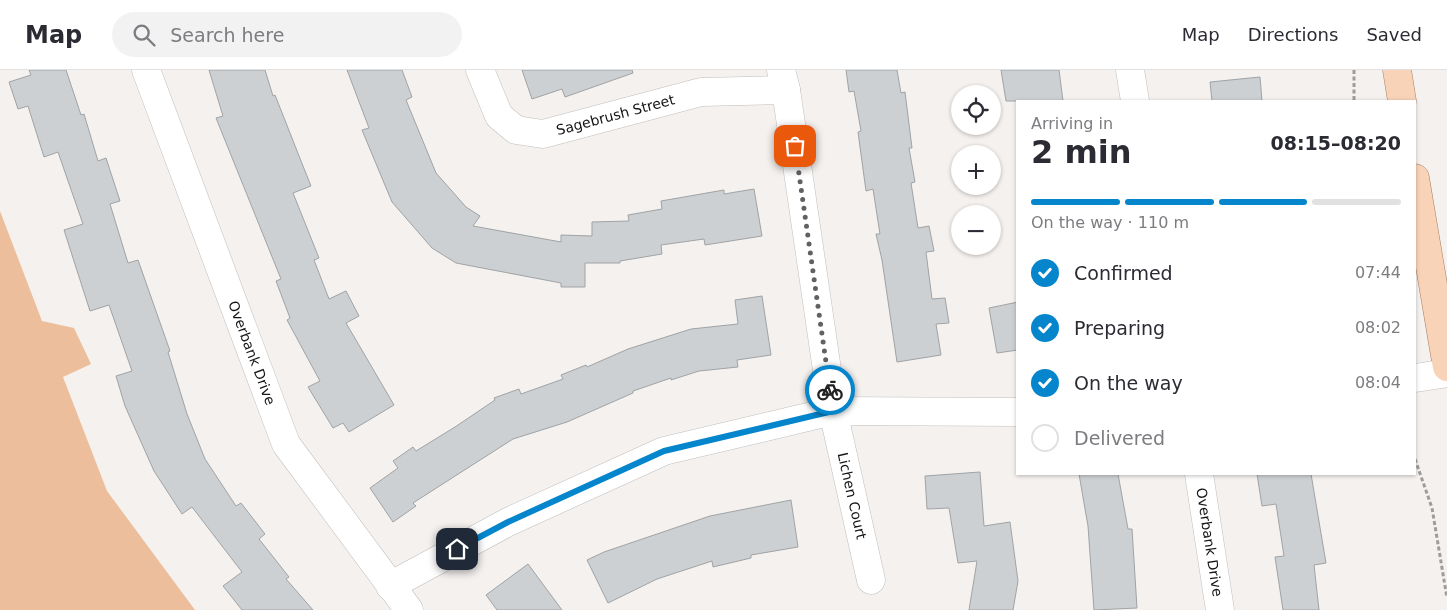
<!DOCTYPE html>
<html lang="en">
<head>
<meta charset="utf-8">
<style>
  :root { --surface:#fff; --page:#f2f2f3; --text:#2b2b33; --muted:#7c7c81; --line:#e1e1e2; --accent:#0485cc }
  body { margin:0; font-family:"DejaVu Sans",sans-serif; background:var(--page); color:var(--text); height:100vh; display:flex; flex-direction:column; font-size:19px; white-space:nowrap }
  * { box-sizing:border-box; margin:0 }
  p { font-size:16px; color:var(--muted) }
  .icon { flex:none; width:28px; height:28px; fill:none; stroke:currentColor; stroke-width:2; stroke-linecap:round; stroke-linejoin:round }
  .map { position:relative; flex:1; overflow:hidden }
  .side { position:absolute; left:1016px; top:30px; width:400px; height:375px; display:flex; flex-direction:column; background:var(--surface); border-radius:0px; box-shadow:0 1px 4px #0004 }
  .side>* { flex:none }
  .tools { position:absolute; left:951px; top:15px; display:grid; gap:10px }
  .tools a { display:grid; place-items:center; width:50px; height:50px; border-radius:50%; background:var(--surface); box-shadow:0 1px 4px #0004; font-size:25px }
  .pin { position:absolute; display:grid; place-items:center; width:42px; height:42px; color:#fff; margin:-21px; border-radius:10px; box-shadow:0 2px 8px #0006 }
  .courier { position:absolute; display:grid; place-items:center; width:50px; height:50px; margin:-25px; border:4px solid #0485cc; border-radius:50%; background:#fff; color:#222; box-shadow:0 1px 6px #0007 }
  .summary em { font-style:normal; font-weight:700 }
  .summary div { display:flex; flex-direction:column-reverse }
  .summary { display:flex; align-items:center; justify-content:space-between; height:85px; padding:0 15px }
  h1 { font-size:32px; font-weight:700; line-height:38px }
  .bar { display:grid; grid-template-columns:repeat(4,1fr); gap:8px 5px; align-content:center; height:60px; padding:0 15px }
  .bar i { height:6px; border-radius:4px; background:var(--line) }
  .bar .current { background:var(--accent) }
  .bar p { grid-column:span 4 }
  ol { padding:0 15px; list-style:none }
  li { display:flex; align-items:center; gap:15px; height:55px }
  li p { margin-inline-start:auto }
  li .icon { padding:5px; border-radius:50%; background:var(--accent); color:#fff; stroke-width:4 }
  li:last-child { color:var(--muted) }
  li i { width:28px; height:28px; border:2px solid var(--line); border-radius:50% }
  header { display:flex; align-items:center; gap:30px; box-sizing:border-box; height:70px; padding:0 25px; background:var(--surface); border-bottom:1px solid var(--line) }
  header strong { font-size:24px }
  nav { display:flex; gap:28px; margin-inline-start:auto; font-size:18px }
  .search { width:350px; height:45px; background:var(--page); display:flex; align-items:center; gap:12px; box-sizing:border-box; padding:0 18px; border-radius:28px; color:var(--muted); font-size:19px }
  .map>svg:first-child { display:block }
  .green { fill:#edbe9c }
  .building { fill:#cdd0d2; stroke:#a0a3a5 }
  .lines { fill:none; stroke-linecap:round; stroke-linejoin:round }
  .minor-casing { stroke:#c1bfbd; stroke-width:29 }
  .major-casing { stroke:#a77d5f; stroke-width:29 }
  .path { stroke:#9f9d9c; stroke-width:3; stroke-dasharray:4 2.5; stroke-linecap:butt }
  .minor { stroke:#fff; stroke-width:28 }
  .major { stroke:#f9d3b8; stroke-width:28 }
  .done { stroke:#636160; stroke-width:5; stroke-dasharray:0 9 }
  .route { stroke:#0485cc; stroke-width:6 }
  .labels { text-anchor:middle; stroke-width:4.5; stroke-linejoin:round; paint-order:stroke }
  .street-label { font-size:14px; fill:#151413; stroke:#f4f1ef }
</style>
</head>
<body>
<header>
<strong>Map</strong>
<div class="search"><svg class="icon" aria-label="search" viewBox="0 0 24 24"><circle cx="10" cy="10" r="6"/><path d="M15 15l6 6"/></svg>Search here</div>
<nav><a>Map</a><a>Directions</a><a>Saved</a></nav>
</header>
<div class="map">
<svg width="1447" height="540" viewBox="0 0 1447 540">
  <rect width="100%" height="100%" fill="#f4f1ef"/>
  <path class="green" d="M 0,141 L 42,251 L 74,258 L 91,294 L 63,307 L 107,421 L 195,540 L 0,540 Z"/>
  <path class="building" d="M 29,0 L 66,0 L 81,45 L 84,44 L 98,91 L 106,88 L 120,131 L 110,134 L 128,193 L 138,190 L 170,281 L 168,282 L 187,344 L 205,389 L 236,436 L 241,433 L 265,464 L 259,469 L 289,507 L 286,509 L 313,540 L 242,540 L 223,516 L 242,502 L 192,437 L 182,444 L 154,401 L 125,336 L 116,306 L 132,301 L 109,235 L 90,241 L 64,160 L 83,154 L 58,82 L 44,87 L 28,36 L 18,39 L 9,12 L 31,5 Z
    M 209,0 L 265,0 L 273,26 L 275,25 L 301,91 L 311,116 L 293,123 L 319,188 L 314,190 L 329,229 L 346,221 L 359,246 L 346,253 L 394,335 L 349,362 L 343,353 L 333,358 L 308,317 L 320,311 L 287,250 L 290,248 L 276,211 L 281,209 L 216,48 L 223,46 Z
    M 347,0 L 402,0 L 412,27 L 406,30 L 436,103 L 466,137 L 480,146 L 473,156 L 561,172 L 561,165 L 592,166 L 592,152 L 629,151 L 628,145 L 662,139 L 661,131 L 724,120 L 724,124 L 754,119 L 762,166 L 705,175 L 704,169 L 661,175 L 662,184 L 620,191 L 620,193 L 585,193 L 585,217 L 561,217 L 561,213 L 456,193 L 432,178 L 392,132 L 362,60 L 369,58 Z
    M 522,0 L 632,0 L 633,3 L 565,27 L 562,19 L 532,29 Z
    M 846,0 L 897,0 L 901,23 L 905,22 L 912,78 L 909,78 L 915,112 L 911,113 L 918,158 L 929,156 L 934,181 L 926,182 L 932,229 L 945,228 L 949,253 L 936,254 L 941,285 L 897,292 L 882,190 L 876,164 L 880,164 L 873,119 L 866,121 L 858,62 L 861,61 L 854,21 L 849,22 Z
    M 1001,0 L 1059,0 L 1063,31 L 1006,31 Z
    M 1260,7 L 1262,31 L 1212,31 L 1210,12 Z
    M 762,226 L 771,285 L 737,290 L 738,297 L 699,301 L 671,310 L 671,308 L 633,321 L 633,323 L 567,352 L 513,369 L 413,433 L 416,436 L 393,452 L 370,418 L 398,398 L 393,391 L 413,377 L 416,381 L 455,357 L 495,330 L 494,328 L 519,319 L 521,324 L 563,309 L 561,305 L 586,295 L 587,297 L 628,279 L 691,259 L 738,254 L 735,230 Z
    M 1018,232 L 1018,280 L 997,283 L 989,238 Z
    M 980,402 L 984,456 L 1010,452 L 1018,511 L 1013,540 L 969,540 L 977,491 L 958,493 L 949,438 L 927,439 L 925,406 Z
    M 1079,404 L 1118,404 L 1128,459 L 1132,459 L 1137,538 L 1094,540 L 1088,456 Z
    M 1257,404 L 1311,404 L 1326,493 L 1314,495 L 1319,540 L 1283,540 L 1275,487 L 1284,486 L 1276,434 L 1262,436 Z
    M 791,430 L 798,477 L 751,485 L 751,488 L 713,497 L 712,491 L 657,509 L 608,533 L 587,490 L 604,482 L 710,446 Z
    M 528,494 L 562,540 L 497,540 L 486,525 Z"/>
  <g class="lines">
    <defs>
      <g id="minor">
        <path id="s1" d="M 146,0 L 286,374 L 409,540"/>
        <path id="s2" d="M 480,0 L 499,46 L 516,60 L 543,64 L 701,22 L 786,20"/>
        <path id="s3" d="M 781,0 L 786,20 L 833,341 L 871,510"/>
        <path d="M 1130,0 L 1135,31"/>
        <path d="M 1415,308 L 1447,303"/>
        <path id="s4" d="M 1199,404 L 1220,540"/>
        <path d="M 390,516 L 508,452 L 664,381 L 833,341 L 1018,342"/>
      </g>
      <path id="major" d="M 1397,0 L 1402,31
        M 1415,108 L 1447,297"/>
    </defs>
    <use href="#minor" class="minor-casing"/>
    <use href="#major" class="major-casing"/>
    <path class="path" d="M 1354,0 L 1354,31
      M 1415,389 L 1432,438 L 1447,528"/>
    <use href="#minor" class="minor"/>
    <use href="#major" class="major"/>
  </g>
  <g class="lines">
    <path class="done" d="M 795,76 L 830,320"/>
    <path class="route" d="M 457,479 L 508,452 L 664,381 L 833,341 L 830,320"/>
  </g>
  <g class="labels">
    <g class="street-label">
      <text dy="5" stroke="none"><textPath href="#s2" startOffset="174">Sagebrush Street</textPath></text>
      <text dy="5" stroke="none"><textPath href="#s1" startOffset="302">Overbank Drive</textPath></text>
      <text dy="5" stroke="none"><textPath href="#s3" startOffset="432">Lichen Court</textPath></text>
      <text dy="5" stroke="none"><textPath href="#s4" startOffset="69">Overbank Drive</textPath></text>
    </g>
  </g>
</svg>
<div class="tools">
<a><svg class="icon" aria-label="locate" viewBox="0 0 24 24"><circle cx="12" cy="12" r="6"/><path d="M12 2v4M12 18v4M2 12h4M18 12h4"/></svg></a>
<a>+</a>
<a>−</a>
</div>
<div class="pin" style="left:795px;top:76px;background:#ea580c"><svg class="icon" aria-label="bag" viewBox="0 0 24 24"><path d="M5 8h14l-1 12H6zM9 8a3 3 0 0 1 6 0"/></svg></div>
<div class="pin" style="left:457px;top:479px;background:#1f2937"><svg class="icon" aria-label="home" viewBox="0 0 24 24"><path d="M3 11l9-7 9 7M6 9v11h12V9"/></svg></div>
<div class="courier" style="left:830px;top:320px"><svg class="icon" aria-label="bike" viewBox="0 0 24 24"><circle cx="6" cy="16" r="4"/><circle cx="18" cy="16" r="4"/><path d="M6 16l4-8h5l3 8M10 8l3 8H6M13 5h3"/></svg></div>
<section class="side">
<div class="summary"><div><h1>2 min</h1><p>Arriving in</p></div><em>08:15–08:20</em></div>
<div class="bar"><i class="current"></i><i class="current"></i><i class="current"></i><i></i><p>On the way · 110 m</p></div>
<ol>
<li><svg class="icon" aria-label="check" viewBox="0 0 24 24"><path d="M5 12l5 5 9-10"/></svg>Confirmed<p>07:44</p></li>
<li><svg class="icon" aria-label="check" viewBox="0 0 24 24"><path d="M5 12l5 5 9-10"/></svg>Preparing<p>08:02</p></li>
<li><svg class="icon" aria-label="check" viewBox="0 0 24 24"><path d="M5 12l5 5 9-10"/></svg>On the way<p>08:04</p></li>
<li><i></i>Delivered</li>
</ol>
</section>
</div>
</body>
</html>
